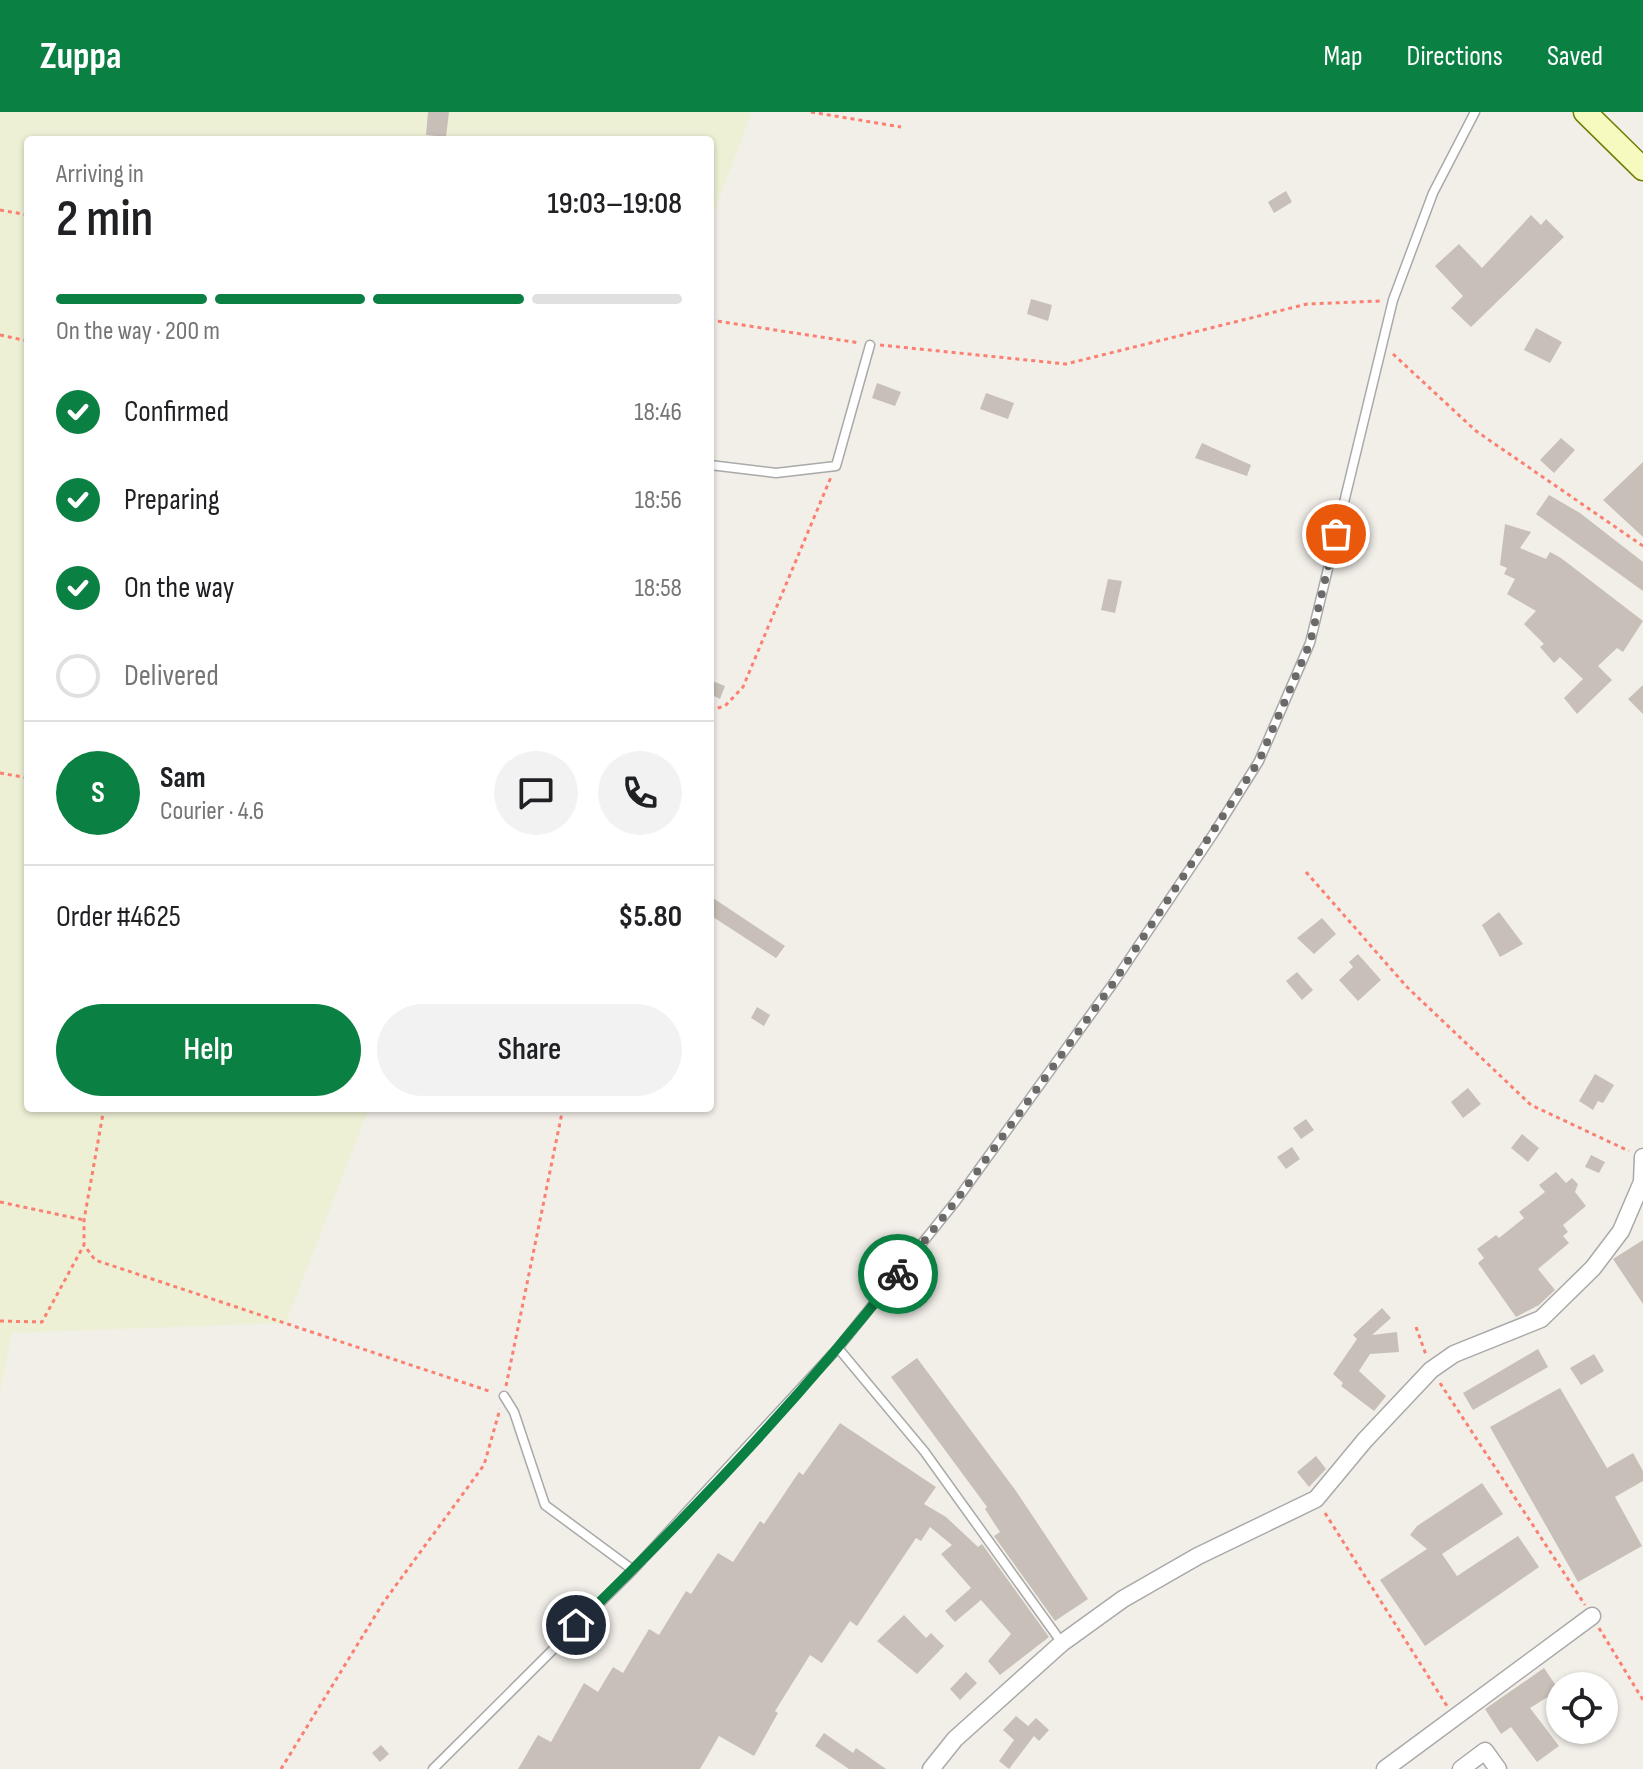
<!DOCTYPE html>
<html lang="en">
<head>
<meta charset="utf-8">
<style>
  :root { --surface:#fff; --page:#f2f2f2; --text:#202124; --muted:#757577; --line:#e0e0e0; --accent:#0b8043 }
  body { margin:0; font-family:"Sofia Sans Condensed",sans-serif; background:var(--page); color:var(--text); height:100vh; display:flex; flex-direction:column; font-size:30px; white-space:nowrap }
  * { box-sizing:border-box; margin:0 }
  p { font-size:26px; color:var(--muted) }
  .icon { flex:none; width:44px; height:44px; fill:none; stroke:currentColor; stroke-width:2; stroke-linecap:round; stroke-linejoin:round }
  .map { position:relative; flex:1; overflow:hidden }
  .details { position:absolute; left:24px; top:24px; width:690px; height:976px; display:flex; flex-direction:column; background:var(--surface); border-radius:8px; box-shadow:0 2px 6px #0004 }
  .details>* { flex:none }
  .tools { position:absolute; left:1546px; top:1560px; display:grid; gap:16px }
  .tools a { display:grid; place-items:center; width:72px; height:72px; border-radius:50%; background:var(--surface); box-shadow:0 2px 6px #0004; font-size:40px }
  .pin { position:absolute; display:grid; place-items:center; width:68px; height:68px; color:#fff; margin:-34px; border:4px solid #fff; border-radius:50%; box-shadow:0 2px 8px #0007 }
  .courier { position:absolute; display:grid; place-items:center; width:80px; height:80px; margin:-40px; border:6px solid #0b8043; border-radius:50%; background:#fff; color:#222; box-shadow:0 2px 10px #0007 }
  .headline em { font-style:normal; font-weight:600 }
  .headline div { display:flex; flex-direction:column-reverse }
  .headline { display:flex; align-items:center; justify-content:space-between; height:136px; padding:0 32px }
  h1 { font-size:52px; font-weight:600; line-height:60px }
  .bar { display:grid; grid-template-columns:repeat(4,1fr); gap:12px 8px; align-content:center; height:96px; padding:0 32px }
  .bar i { height:10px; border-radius:6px; background:var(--line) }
  .bar .on { background:var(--accent) }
  .bar p { grid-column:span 4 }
  .line { display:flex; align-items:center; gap:20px; padding:0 32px; border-top:2px solid var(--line) }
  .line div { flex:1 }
  .round { display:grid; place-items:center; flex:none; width:84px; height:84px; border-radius:42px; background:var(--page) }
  ol { padding:0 32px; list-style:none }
  li { display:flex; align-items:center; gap:24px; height:88px }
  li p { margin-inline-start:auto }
  li .icon { padding:8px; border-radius:50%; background:var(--accent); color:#fff; stroke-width:4 }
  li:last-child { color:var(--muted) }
  li i { width:44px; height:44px; border:4px solid var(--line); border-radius:50% }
  .primary-button { display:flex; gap:16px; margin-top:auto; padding:16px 32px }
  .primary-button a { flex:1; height:92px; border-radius:48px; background:var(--accent); color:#fff; font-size:32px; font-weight:600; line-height:92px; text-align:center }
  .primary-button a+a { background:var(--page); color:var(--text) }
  header { display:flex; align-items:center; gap:48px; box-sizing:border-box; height:112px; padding:0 40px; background:var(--accent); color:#fff }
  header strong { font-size:38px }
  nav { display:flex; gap:44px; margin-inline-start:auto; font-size:28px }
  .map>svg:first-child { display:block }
  .farmland { fill:#eef0d5 }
  .building { fill:#c7bfb8 }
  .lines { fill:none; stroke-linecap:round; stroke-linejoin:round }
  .lane-casing { stroke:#a9a9a9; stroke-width:11 }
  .street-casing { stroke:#a9a9a9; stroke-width:19 }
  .secondary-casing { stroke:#707d05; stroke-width:25 }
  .path { stroke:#fa8072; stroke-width:3; stroke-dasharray:4 4; stroke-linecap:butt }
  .lane { stroke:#fff; stroke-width:8 }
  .street { stroke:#fff; stroke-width:16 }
  .secondary { stroke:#f7fabf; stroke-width:22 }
  .done { stroke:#6b6a68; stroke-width:8; stroke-dasharray:0 14.4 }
  .route { stroke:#0b8043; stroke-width:10 }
</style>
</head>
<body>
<header>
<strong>Zuppa</strong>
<nav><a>Map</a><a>Directions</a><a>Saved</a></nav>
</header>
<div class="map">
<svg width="1643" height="1657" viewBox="0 0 1643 1657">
  <rect width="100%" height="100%" fill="#f2efe9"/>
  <path class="farmland" d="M 0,0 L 752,0 L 710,110 L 710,28 L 28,28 L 28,996 L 369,996 L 286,1211 L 12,1221 L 0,1280 Z"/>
  <path class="building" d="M 428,0 L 449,0 L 446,25 L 426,23 Z
    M 1286,79 L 1292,90 L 1274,101 L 1268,90 Z
    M 1531,103 L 1541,113 L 1546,107 L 1564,125 L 1471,215 L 1451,196 L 1463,184 L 1435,154 L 1459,132 L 1482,156 Z
    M 1031,187 L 1052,193 L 1048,209 L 1027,202 Z
    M 1536,216 L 1562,230 L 1550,251 L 1524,238 Z
    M 877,271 L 901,280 L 895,294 L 872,286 Z
    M 986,281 L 1014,291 L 1008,307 L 980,297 Z
    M 1561,326 L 1575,338 L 1554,361 L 1540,348 Z
    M 1202,331 L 1251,353 L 1247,364 L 1195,346 Z
    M 1643,350 L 1643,425 L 1603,388 Z
    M 1549,383 L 1580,401 L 1643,450 L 1643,479 L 1536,402 Z
    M 1505,412 L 1531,420 L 1520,436 L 1546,447 L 1550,440 L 1561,446 L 1643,509 L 1623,540 L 1617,536 L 1598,554 L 1612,568 L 1577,602 L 1564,586 L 1583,567 L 1560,545 L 1554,551 L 1540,535 L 1544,532 L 1524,512 L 1536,499 L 1507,482 L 1515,467 L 1504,462 L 1507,456 L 1500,453 Z
    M 1108,467 L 1122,469 L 1115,501 L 1101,498 Z
    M 710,568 L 725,574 L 720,587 L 710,582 Z
    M 1643,573 L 1643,602 L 1628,587 Z
    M 710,784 L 785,834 L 776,846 L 710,803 Z
    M 1499,800 L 1523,832 L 1500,845 L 1482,813 Z
    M 1322,806 L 1336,822 L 1314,842 L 1297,826 Z
    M 1358,842 L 1381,868 L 1358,889 L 1339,868 L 1353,855 L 1349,850 Z
    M 1297,860 L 1313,878 L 1302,888 L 1286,869 Z
    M 757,895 L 770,903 L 764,914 L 751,906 Z
    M 1595,962 L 1614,973 L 1603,991 L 1598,989 L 1593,998 L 1579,989 Z
    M 1468,976 L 1481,992 L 1463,1006 L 1451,990 Z
    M 1306,1007 L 1314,1018 L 1301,1027 L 1293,1016 Z
    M 1522,1022 L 1539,1036 L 1528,1050 L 1511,1036 Z
    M 1292,1035 L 1300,1047 L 1286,1057 L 1277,1045 Z
    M 1591,1043 L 1605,1050 L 1599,1061 L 1585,1055 Z
    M 1556,1060 L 1566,1071 L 1572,1066 L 1578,1072 L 1575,1080 L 1586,1094 L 1563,1113 L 1568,1120 L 1563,1124 L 1569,1131 L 1538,1157 L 1555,1178 L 1539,1193 L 1516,1205 L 1478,1151 L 1484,1146 L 1477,1137 L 1496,1123 L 1499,1126 L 1524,1106 L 1519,1100 L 1545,1080 L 1539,1073 Z
    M 1643,1128 L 1643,1192 L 1613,1147 Z
    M 1382,1196 L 1391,1206 L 1372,1223 L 1397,1220 L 1399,1240 L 1370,1242 L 1359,1259 L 1386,1284 L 1374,1299 L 1341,1274 L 1343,1271 L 1333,1262 L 1357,1227 L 1353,1223 Z
    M 1538,1237 L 1548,1255 L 1473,1298 L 1463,1281 Z
    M 1594,1242 L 1604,1259 L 1581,1273 L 1570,1256 Z
    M 917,1246 L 1016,1379 L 1088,1487 L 1055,1509 L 994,1424 L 1000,1420 L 985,1397 L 987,1395 L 891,1265 Z
    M 1560,1276 L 1607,1356 L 1633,1341 L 1643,1359 L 1643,1369 L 1615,1385 L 1642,1434 L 1578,1470 L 1490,1315 Z
    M 840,1311 L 936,1375 L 924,1392 L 946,1405 L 978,1435 L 982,1432 L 1049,1525 L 1000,1563 L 988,1549 L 1011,1522 L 981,1488 L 955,1510 L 945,1499 L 971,1476 L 941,1442 L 952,1433 L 930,1415 L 921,1429 L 916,1426 L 857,1514 L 850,1509 L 822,1551 L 810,1543 L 775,1599 L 778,1601 L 754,1644 L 719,1624 L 700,1657 L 518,1657 L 538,1623 L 551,1630 L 584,1571 L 598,1580 L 613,1555 L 623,1561 L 649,1517 L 659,1523 L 686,1479 L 691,1482 L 718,1441 L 733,1450 L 760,1409 L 764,1412 L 799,1360 L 803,1363 Z
    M 1316,1344 L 1326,1357 L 1309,1375 L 1297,1360 Z
    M 1482,1371 L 1503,1402 L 1442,1442 L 1457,1464 L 1518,1424 L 1539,1455 L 1425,1534 L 1380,1468 L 1427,1437 L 1410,1423 L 1417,1414 Z
    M 904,1503 L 926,1526 L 931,1521 L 944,1534 L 917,1562 L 877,1529 Z
    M 1544,1556 L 1559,1578 L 1530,1596 L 1559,1634 L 1537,1650 L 1511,1615 L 1501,1622 L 1485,1597 Z
    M 966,1560 L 977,1571 L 960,1588 L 950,1577 Z
    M 1016,1604 L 1028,1614 L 1036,1606 L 1049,1618 L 1039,1629 L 1034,1624 L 1009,1657 L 999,1649 L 1014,1628 L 1003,1618 Z
    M 824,1621 L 853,1641 L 856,1636 L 886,1657 L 849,1657 L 815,1634 Z
    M 381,1633 L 389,1642 L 380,1650 L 372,1641 Z"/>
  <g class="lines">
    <defs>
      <path id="lane" d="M 710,353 L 776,361 L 836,354 L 870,233
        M 838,1236 L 924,1339 L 1062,1531
        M 504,1284 L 514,1300 L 545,1393 L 633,1458
        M 433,1657 L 633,1458 L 838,1236 L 956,1089 L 1112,873 L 1214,721 L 1259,649 L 1310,531 L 1393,188 L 1433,81 L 1475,0"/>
      <path id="street" d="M 931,1657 L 955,1627 L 1062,1531 L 1123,1487 L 1198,1444 L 1316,1387 L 1365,1328 L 1431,1258 L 1454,1242 L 1541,1207 L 1593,1156 L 1621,1119 L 1642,1070 L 1643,1045
        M 1385,1657 L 1592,1504
        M 1461,1657 L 1485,1639 L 1498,1657"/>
      <path id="secondary" d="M 1585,0 L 1643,57"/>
    </defs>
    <use href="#lane" class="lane-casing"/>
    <use href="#street" class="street-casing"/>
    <use href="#secondary" class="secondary-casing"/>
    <path class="path" d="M 811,0 L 901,15
      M 0,98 L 28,103
      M 710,208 L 860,231
      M 0,223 L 28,229
      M 880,233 L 1066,252 L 1307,192 L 1380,189
      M 1393,242 L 1476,319 L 1643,434
      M 710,598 L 725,594 L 743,575 L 831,365
      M 0,661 L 28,666
      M 1306,760 L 1407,875 L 1531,993 L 1629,1039
      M 104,996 L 84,1108 L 84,1133 L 95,1148 L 492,1280
      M 0,1090 L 84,1108
      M 0,1209 L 42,1210 L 84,1133
      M 1416,1215 L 1426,1243
      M 1440,1271 L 1585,1493
      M 506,1274 L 563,996
      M 1325,1401 L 1447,1594
      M 1599,1516 L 1643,1588
      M 281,1657 L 383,1491 L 484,1353 L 500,1297"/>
    <use href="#lane" class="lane"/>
    <use href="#street" class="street"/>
    <use href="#secondary" class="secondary"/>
  </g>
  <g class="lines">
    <path class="done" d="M 898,1162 L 956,1089 L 1112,873 L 1259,649 L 1310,531 L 1336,422"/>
    <path class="route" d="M 576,1513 C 690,1403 800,1286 898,1162"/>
  </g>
</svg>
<div class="tools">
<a><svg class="icon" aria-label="locate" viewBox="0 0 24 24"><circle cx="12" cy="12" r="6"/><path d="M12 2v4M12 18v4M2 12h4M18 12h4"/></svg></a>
</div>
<div class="pin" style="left:1336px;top:422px;background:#ea580c"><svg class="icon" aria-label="bag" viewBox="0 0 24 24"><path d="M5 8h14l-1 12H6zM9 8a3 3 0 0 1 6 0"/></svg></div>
<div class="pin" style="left:576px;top:1513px;background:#1f2937"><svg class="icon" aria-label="home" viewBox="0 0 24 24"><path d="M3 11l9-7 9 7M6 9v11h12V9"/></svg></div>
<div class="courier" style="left:898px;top:1162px"><svg class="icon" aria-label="bike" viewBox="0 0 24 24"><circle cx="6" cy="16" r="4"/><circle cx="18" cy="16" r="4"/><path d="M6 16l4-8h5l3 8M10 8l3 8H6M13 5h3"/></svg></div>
<section class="details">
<div class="headline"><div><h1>2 min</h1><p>Arriving in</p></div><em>19:03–19:08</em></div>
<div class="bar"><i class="on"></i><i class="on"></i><i class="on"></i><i></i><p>On the way · 200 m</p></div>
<ol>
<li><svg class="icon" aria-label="check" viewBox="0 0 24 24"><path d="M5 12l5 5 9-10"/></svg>Confirmed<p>18:46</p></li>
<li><svg class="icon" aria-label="check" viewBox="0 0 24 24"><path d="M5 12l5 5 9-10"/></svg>Preparing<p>18:56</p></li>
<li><svg class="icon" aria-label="check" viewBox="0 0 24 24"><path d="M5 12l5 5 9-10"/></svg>On the way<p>18:58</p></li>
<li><i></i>Delivered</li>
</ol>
<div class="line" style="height:144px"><b class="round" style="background:var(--accent);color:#fff">S</b><div><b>Sam</b><p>Courier · 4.6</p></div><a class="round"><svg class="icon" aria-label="chat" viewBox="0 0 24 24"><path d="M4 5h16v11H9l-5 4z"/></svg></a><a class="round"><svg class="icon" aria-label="phone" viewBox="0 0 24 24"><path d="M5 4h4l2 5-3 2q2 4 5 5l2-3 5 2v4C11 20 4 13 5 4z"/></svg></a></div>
<div class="line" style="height:104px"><div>Order #4625</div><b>$5.80</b></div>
<div class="primary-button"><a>Help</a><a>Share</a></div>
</section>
</div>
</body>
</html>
